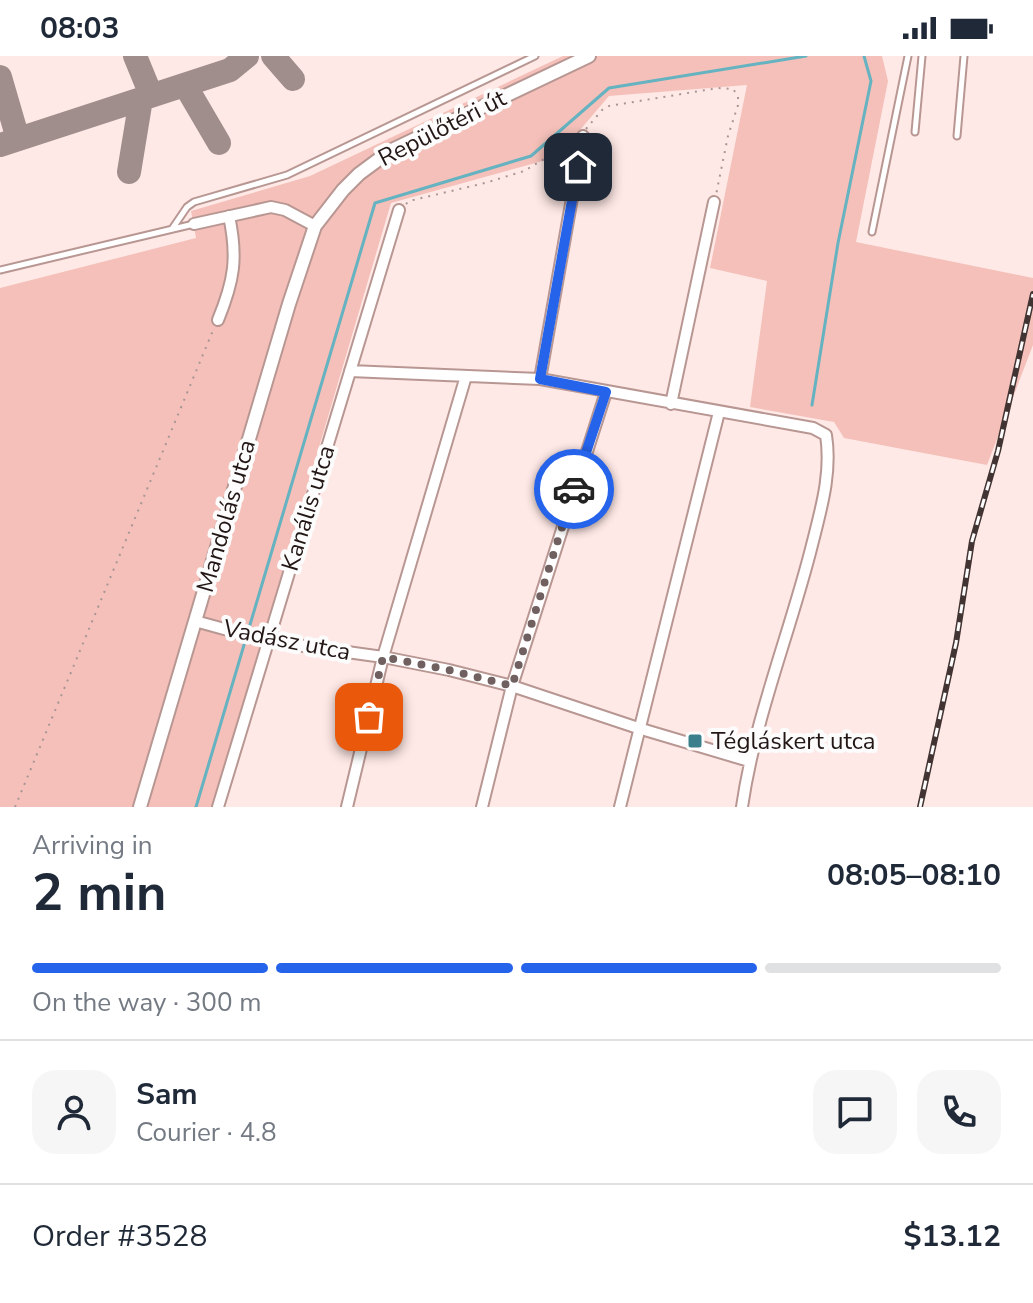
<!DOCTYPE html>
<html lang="en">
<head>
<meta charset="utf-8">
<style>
  :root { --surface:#fff; --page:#f6f6f7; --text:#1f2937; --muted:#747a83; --line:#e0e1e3; --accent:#2563eb }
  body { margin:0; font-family:"Nunito Sans",sans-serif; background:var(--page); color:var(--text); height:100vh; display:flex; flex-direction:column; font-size:30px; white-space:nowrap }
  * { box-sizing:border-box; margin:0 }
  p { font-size:26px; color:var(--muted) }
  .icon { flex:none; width:44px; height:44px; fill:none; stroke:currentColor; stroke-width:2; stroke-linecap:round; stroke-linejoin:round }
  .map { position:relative; height:751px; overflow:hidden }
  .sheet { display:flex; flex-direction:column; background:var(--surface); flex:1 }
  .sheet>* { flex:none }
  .pin { position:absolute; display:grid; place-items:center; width:68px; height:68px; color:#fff; margin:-34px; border-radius:16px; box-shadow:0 4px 12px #0006 }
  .courier { position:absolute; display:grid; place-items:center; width:80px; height:80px; margin:-40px; border:6px solid #2563eb; border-radius:50%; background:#fff; color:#222; box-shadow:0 2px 10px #0007 }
  .overview em { font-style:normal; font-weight:700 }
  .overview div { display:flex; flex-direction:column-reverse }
  .overview { display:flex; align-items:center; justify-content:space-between; height:136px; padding:0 32px }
  h1 { font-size:52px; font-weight:700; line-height:60px }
  .bar { display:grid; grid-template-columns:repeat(4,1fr); gap:12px 8px; align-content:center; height:96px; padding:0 32px }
  .bar i { height:10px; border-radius:6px; background:var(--line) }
  .bar .active { background:var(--accent) }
  .bar p { grid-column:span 4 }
  .line { display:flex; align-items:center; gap:20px; padding:0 32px; border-top:2px solid var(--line) }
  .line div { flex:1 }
  .round { display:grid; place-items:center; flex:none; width:84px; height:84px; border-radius:24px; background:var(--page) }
  .status { display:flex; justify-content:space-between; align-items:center; height:56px; padding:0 40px; background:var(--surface); direction:ltr }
  .status svg { height:22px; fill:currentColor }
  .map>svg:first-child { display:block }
  .green { fill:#f4c0b9 }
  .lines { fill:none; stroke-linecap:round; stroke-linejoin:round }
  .stream { stroke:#65b2c1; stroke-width:3 }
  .taxiway { stroke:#a08e8c; stroke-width:24 }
  .service-casing { stroke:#b89793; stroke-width:9 }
  .minor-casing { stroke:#b89793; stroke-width:14 }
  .tertiary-casing { stroke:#b89793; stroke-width:16 }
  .path { stroke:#a89694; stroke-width:2; stroke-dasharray:2 6; stroke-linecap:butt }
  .service { stroke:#fff; stroke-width:5 }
  .minor { stroke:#fff; stroke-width:10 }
  .tertiary { stroke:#fff; stroke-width:12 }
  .rail-casing { stroke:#413432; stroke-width:6 }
  .rail { stroke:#fcfcfc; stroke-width:3; stroke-dasharray:9; stroke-linecap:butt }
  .done { stroke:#70605f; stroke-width:8; stroke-dasharray:0 14.4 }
  .route { stroke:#2563eb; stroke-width:10 }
  .poi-dot { fill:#3a808c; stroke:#fcfcfc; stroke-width:3 }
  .labels { text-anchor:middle; stroke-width:8; stroke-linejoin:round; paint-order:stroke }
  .street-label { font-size:24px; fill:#231716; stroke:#fcfcfc }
  .poi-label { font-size:24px; fill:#231716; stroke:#fcfcfc; text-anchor:start }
</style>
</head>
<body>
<div class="status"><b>08:03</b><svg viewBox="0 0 49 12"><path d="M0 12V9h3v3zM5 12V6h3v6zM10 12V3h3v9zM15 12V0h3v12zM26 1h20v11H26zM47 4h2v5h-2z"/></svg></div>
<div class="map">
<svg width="1033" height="751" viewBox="0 0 1033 751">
  <rect width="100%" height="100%" fill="#ffe9e6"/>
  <path class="green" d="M 563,0 L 882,0 L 888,25 L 856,186 L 1033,222 L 1033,289 L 987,409 L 844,382 L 834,366 L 750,351 L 767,225 L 710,212 L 747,29 L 609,40 L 557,101 L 391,147 L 213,751 L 0,751 L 0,232 L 196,182 L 191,155 L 310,120 Z"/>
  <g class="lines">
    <path class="stream" d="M 812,349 L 838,187 L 871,25 L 864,0
      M 196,751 L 375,147 L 531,100 L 609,32 L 806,0"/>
    <path class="taxiway" d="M 135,0 L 151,39
      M 273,0 L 293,23
      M 0,21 L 18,83
      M 185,29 L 219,87
      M 0,89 L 230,14 L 247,0
      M 129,116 L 141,43"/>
    <defs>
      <path id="service" d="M 915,76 L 922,0
        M 957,80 L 964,0
        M 172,173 L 187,151 L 194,146 L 287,119 L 535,0
        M 872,176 L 908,0
        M 0,214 L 194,168"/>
      <path id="minor" d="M 194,168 L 271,151 L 285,154 L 315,170
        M 218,264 C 234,225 238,202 229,160
        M 350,315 L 540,323 L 813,372 L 826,379 C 832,417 821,453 812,489 C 790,577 755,661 742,751
        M 540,323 L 583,80
        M 671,348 L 714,146
        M 195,565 L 268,585 L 383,601 L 449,614 L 512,630 L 638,672 L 749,705
        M 218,751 L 399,154
        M 347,751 L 383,601 L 466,320
        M 482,751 L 512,630 L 606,336
        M 620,751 L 719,356"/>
      <path id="tertiary" d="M 140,751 L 289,248 L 315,170 L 343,134 L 359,118 L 390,95 L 589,0"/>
    </defs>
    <use href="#service" class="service-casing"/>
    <use href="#minor" class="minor-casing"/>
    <use href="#tertiary" class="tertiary-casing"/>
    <path class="path" d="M 586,73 L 602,54 L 609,50 L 718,32 L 733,33 L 738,40 L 738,49 L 728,80 L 716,139
      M 406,148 L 409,145 L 485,127 L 524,115 L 571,87
      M 15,751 L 214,272"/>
    <use href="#service" class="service"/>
    <use href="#minor" class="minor"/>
    <use href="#tertiary" class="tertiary"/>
    <defs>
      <path id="rail" d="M 920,751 L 956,587 L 972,485 L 998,395 L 1033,238"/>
    </defs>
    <use href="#rail" class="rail-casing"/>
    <use href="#rail" class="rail"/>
  </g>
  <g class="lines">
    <path class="done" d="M 369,661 L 383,601 L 449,614 L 512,630 L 574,433"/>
    <path class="route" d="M 574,433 L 606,336 L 540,323 L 578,111"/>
  </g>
  <rect class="poi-dot" x="687" y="677" width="16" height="16" rx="4"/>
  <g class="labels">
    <g class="street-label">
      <text transform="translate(442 72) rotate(-27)" y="8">Repülőtéri út</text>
      <text transform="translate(308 452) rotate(-73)" y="8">Kanális utca</text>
      <text transform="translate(226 460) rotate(-74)" y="8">Mandolás utca</text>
      <text transform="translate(287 584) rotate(11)" y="8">Vadász utca</text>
    </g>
    <g class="poi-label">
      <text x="711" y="693">Tégláskert utca</text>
    </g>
  </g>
</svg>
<div class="pin" style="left:369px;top:661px;background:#ea580c"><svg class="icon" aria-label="bag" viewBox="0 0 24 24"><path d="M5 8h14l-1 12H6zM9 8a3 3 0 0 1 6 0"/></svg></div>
<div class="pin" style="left:578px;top:111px;background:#1f2937"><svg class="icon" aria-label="home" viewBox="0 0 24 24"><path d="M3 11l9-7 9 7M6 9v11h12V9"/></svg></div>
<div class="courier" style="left:574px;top:433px"><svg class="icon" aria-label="car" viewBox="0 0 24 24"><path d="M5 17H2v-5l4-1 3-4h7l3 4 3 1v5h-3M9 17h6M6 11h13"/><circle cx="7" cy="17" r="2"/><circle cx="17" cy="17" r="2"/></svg></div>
</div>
<section class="sheet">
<div class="overview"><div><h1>2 min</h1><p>Arriving in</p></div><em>08:05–08:10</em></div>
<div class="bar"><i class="active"></i><i class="active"></i><i class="active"></i><i></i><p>On the way · 300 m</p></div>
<div class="line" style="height:144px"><a class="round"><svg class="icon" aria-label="person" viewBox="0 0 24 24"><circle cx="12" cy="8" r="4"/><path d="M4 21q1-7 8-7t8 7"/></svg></a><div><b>Sam</b><p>Courier · 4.8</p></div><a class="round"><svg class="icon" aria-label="chat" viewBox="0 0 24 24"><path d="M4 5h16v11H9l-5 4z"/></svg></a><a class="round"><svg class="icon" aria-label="phone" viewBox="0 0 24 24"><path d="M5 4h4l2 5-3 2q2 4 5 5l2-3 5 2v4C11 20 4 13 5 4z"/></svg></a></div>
<div class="line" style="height:104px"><div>Order #3528</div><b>$13.12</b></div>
</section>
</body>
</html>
